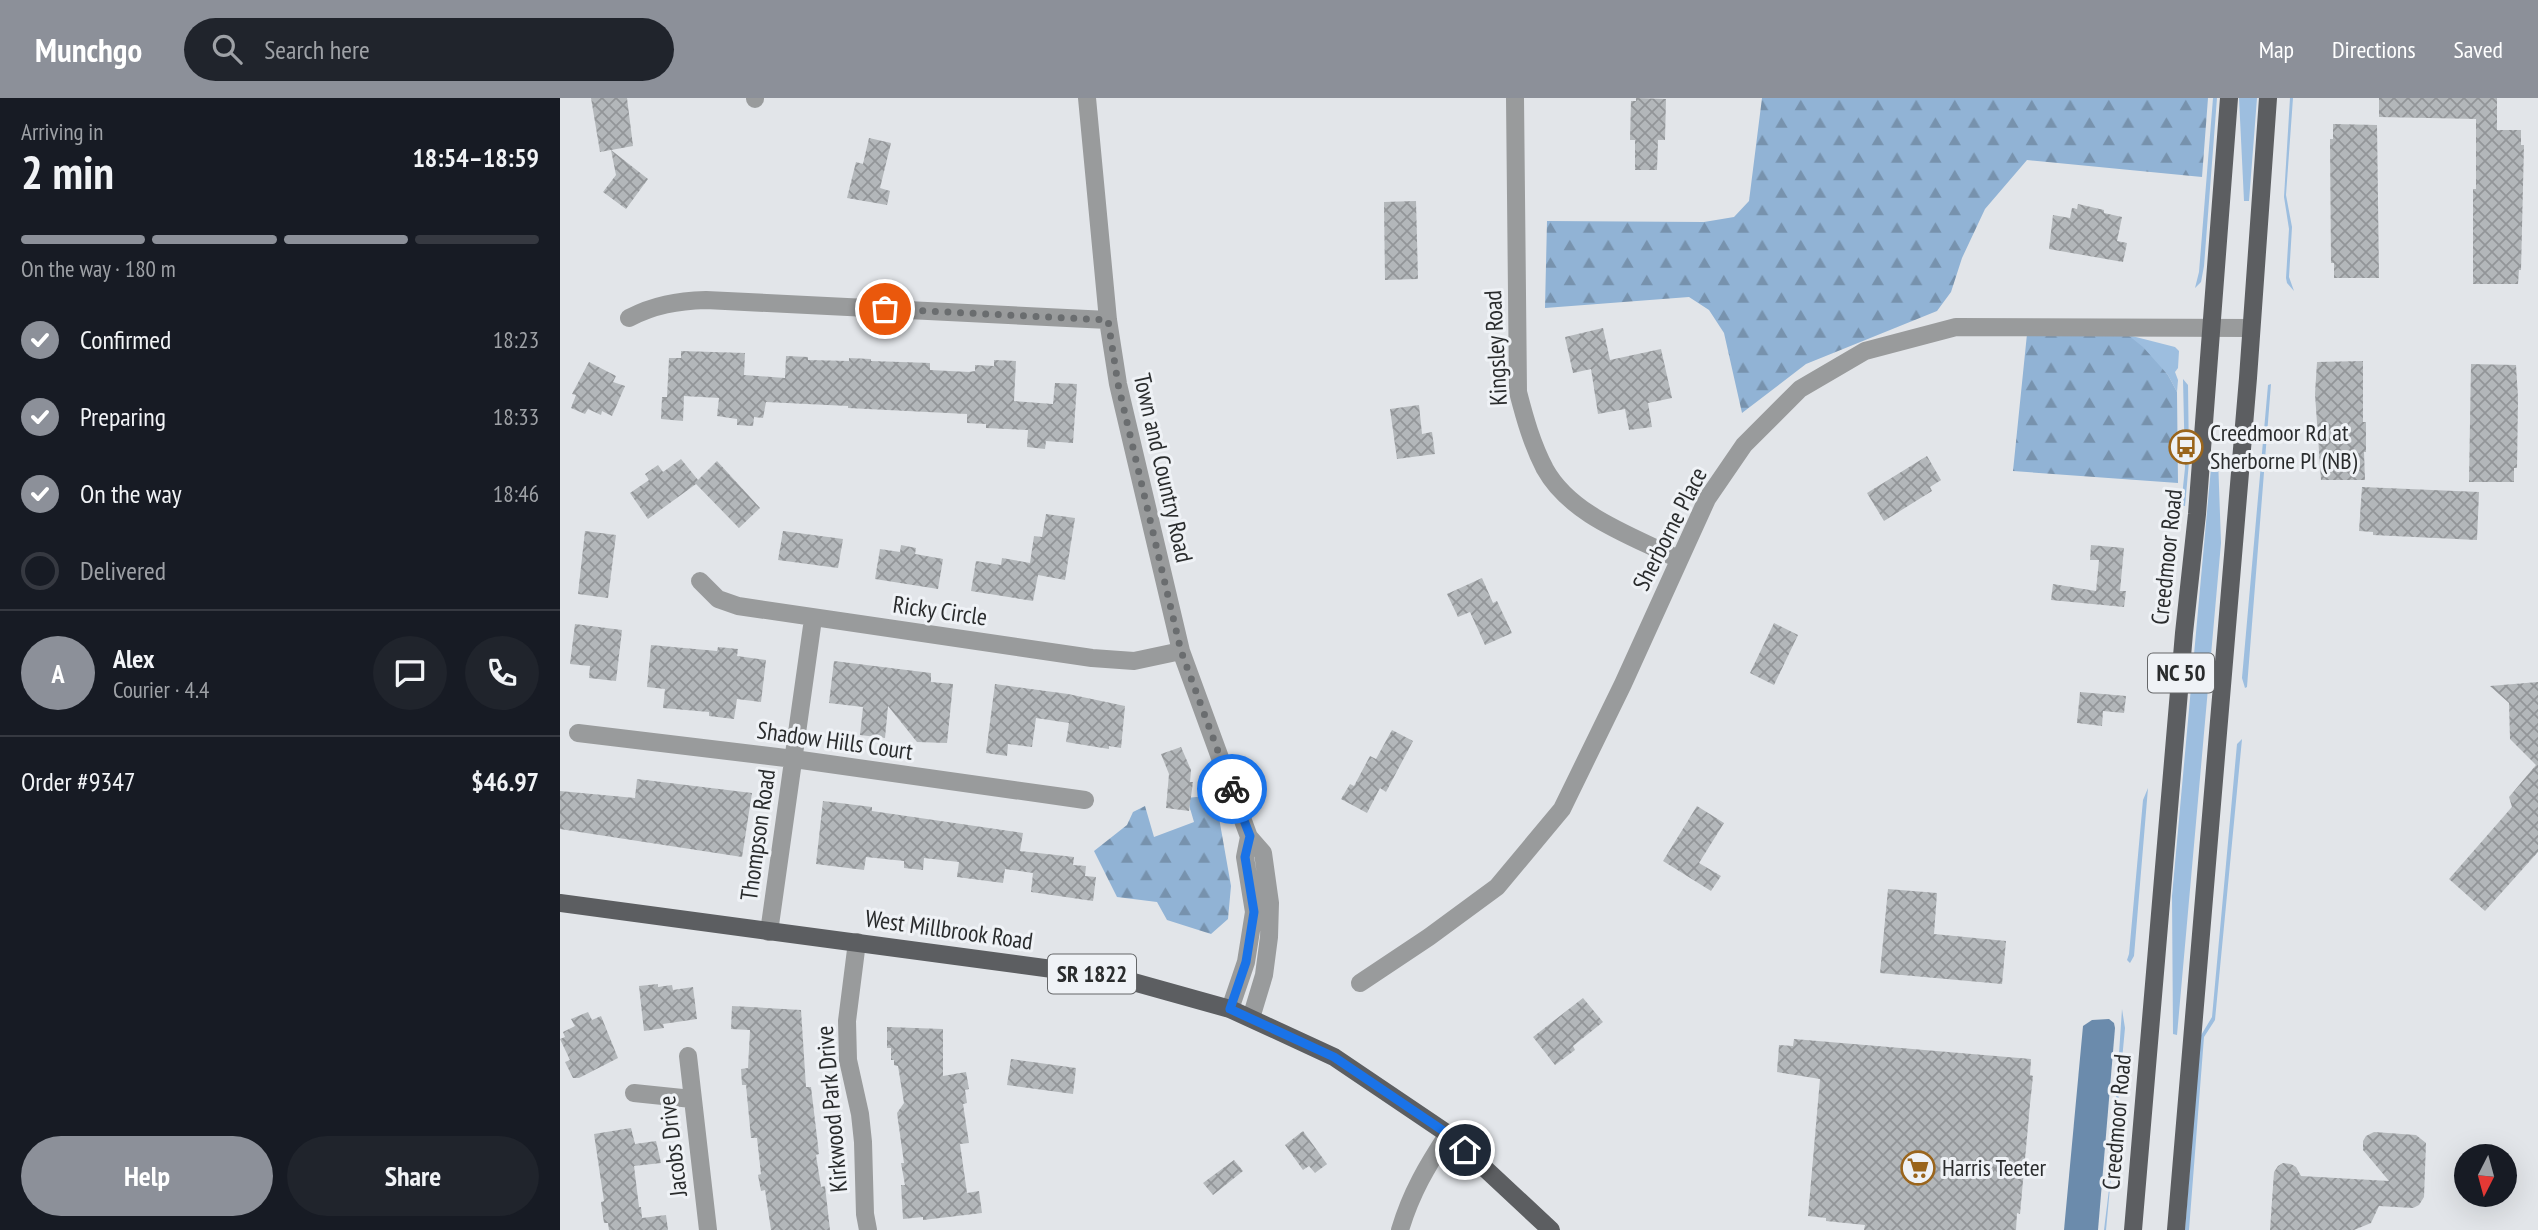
<!DOCTYPE html>
<html lang="en">
<head>
<meta charset="utf-8">
<style>
  :root { --surface:#171b24; --page:#20242c; --text:#f1f3f6; --muted:#9ea1a6; --line:#363941; --accent:#8c9099 }
  body { margin:0; font-family:"PT Sans Narrow",sans-serif; background:var(--page); color:var(--text); height:100vh; display:flex; flex-direction:column; font-size:26px; white-space:nowrap }
  * { box-sizing:border-box; margin:0 }
  p { font-size:23px; color:var(--muted) }
  .icon { flex:none; width:38px; height:38px; fill:none; stroke:currentColor; stroke-width:2; stroke-linecap:round; stroke-linejoin:round }
  .map { position:relative; flex:1; overflow:hidden }
  .side { display:flex; flex-direction:column; background:var(--surface); width:560px }
  .side>* { flex:none }
  .needle { width:46px; rotate:186deg }
  .fabs { position:absolute; left:1894px; top:1046px; display:grid; gap:14px }
  .fabs a { display:grid; place-items:center; width:63px; height:63px; border-radius:50%; background:var(--surface); box-shadow:0 7px 28px #0002; font-size:35px }
  .pin { position:absolute; display:grid; place-items:center; width:60px; height:60px; color:#fff; margin:-30px; border:4px solid #fff; border-radius:50%; box-shadow:0 2px 7px #0007 }
  .courier { position:absolute; display:grid; place-items:center; width:70px; height:70px; margin:-35px; border:5px solid #1a73e8; border-radius:50%; background:#fff; color:#222; box-shadow:0 2px 9px #0007 }
  .headline em { font-style:normal; font-weight:800 }
  .headline div { display:flex; flex-direction:column-reverse }
  .headline { display:flex; align-items:center; justify-content:space-between; height:119px; padding:0 21px }
  h1 { font-size:46px; font-weight:800; line-height:52px }
  .bar { display:grid; grid-template-columns:repeat(4,1fr); gap:10px 7px; align-content:center; height:84px; padding:0 21px }
  .bar i { height:9px; border-radius:5px; background:var(--line) }
  .bar .active { background:var(--accent) }
  .bar p { grid-column:span 4 }
  .line { display:flex; align-items:center; gap:18px; padding:0 21px; border-top:2px solid var(--line) }
  .line div { flex:1 }
  .round { display:grid; place-items:center; flex:none; width:74px; height:74px; border-radius:37px; background:var(--page) }
  ol { padding:0 21px; list-style:none }
  li { display:flex; align-items:center; gap:21px; height:77px }
  li p { margin-inline-start:auto }
  li .icon { padding:7px; border-radius:50%; background:var(--accent); color:#fff; stroke-width:4 }
  li:last-child { color:var(--muted) }
  li i { width:38px; height:38px; border:4px solid var(--line); border-radius:50% }
  .primary-button { display:flex; gap:14px; margin-top:auto; padding:14px 21px }
  .primary-button a { flex:1; height:80px; border-radius:42px; background:var(--accent); color:#fff; font-size:28px; font-weight:800; line-height:80px; text-align:center }
  .primary-button a+a { background:var(--page); color:var(--text) }
  header { display:flex; align-items:center; gap:42px; box-sizing:border-box; height:98px; padding:0 35px; background:var(--accent); color:#fff }
  header strong { font-size:33px }
  nav { display:flex; gap:38px; margin-inline-start:auto; font-size:24px }
  .search { width:490px; height:63px; background:var(--page); display:flex; align-items:center; gap:18px; box-sizing:border-box; padding:0 24px; border-radius:38px; color:var(--muted); font-size:26px }
  main { display:flex; flex:1; min-height:0 }
  .map>svg:first-child { display:block }
  .green { fill:#9dbedf }
  .forest { fill:url(#forest-firs) }
  .water { fill:#6b8bac }
  .building { fill:url(#building-cross-hatch) }
  .lines { fill:none; stroke-linecap:round; stroke-linejoin:round }
  .minor { stroke:#999b9c; stroke-width:18 }
  .major { stroke:#5c5e61; stroke-width:18 }
  .done { stroke:#6a6d6f; stroke-width:7; stroke-dasharray:0 12.6 }
  .route { stroke:#1a73e8; stroke-width:9 }
  .labels { text-anchor:middle; stroke-width:6; stroke-linejoin:round; paint-order:stroke }
  .shield { fill:#eff2f6; stroke:#656769; stroke-width:2 }
  .shield-label { font-size:23px; font-weight:bold; fill:#2a2c2d }
  .street-label { font-size:24px; fill:#2a2c2d; stroke:#eff2f6 }
  .poi-label { font-size:24px; fill:#2a2c2d; stroke:#eff2f6; text-anchor:start }
</style>
</head>
<body>
<header>
<strong>Munchgo</strong>
<div class="search"><svg class="icon" aria-label="search" viewBox="0 0 24 24"><circle cx="10" cy="10" r="6"/><path d="M15 15l6 6"/></svg>Search here</div>
<nav><a>Map</a><a>Directions</a><a>Saved</a></nav>
</header>
<main>
<section class="side">
<div class="headline"><div><h1>2 min</h1><p>Arriving in</p></div><em>18:54–18:59</em></div>
<div class="bar"><i class="active"></i><i class="active"></i><i class="active"></i><i></i><p>On the way · 180 m</p></div>
<ol>
<li><svg class="icon" aria-label="check" viewBox="0 0 24 24"><path d="M5 12l5 5 9-10"/></svg>Confirmed<p>18:23</p></li>
<li><svg class="icon" aria-label="check" viewBox="0 0 24 24"><path d="M5 12l5 5 9-10"/></svg>Preparing<p>18:33</p></li>
<li><svg class="icon" aria-label="check" viewBox="0 0 24 24"><path d="M5 12l5 5 9-10"/></svg>On the way<p>18:46</p></li>
<li><i></i>Delivered</li>
</ol>
<div class="line" style="height:126px"><b class="round" style="background:var(--accent);color:#fff">A</b><div><b>Alex</b><p>Courier · 4.4</p></div><a class="round"><svg class="icon" aria-label="chat" viewBox="0 0 24 24"><path d="M4 5h16v11H9l-5 4z"/></svg></a><a class="round"><svg class="icon" aria-label="phone" viewBox="0 0 24 24"><path d="M5 4h4l2 5-3 2q2 4 5 5l2-3 5 2v4C11 20 4 13 5 4z"/></svg></a></div>
<div class="line" style="height:91px"><div>Order #9347</div><b>$46.97</b></div>
<div class="primary-button"><a>Help</a><a>Share</a></div>
</section>
<div class="map">
<svg width="1978" height="1132" viewBox="0 0 1978 1132">
  <defs>
    <pattern id="forest-firs" width="22" height="20" patternUnits="userSpaceOnUse" patternTransform="scale(1.75)"><rect width="22" height="20" fill="#91b3d5"/><path d="M5 1l3.5 6h-7zM16 11l3.5 6h-7z" fill="#7792ad"/></pattern>
    <pattern id="building-cross-hatch" width="8" height="8" patternUnits="userSpaceOnUse" patternTransform="scale(1.75)"><rect width="8" height="8" fill="#b3b7ba"/><path d="M0 0l8 8M0 8l8-8" fill="none" stroke="#929598"/></pattern>
  </defs>
  <rect width="100%" height="100%" fill="#e2e5e9"/>
  <path class="green" d="M 1653,0 L 1657,0 L 1644,168 L 1641,184 L 1635,190 L 1639,174 Z
    M 1679,0 L 1697,0 L 1689,103 L 1684,103 Z
    M 1730,0 L 1733,0 L 1726,97 L 1732,129 L 1729,179 L 1734,193 L 1727,185 L 1726,180 L 1729,131 L 1724,99 Z
    M 1568,237 L 1615,249 L 1619,253 L 1618,270 L 1615,274 L 1618,282 L 1617,294 L 1608,277 Z
    M 1623,281 L 1628,287 L 1629,364 L 1625,408 L 1621,408 L 1625,370 Z
    M 1711,286 L 1687,589 L 1685,590 L 1682,580 L 1708,287 Z
    M 1652,359 L 1658,360 L 1661,445 L 1617,937 L 1613,936 L 1612,798 Z
    M 1682,641 L 1655,922 L 1644,939 L 1629,1132 L 1625,1132 L 1640,939 L 1652,919 L 1677,646 Z
    M 1588,690 L 1574,858 L 1570,865 L 1567,862 L 1569,856 L 1583,702 Z
    M 1562,911 L 1565,930 L 1546,1132 L 1544,1132 L 1551,1075 Z"/>
  <path class="forest" d="M 1202,0 L 1648,0 L 1642,79 L 1467,62 L 1425,111 L 1402,160 L 1391,194 L 1377,213 L 1246,266 L 1182,315 L 1164,235 L 1149,212 L 1129,199 L 985,210 L 987,123 L 1144,124 L 1174,119 L 1189,103 Z
    M 1467,236 L 1568,237 L 1583,249 L 1608,277 L 1617,294 L 1618,385 L 1453,373 Z
    M 655,697 L 671,788 L 668,821 L 651,836 L 607,822 L 597,804 L 557,799 L 534,753 L 567,727 L 573,714 L 585,708 L 594,739 L 634,724 L 627,700 Z"/>
  <path class="water" d="M 1549,921 L 1554,925 L 1555,930 L 1538,1132 L 1504,1132 L 1523,928 L 1532,922 Z"/>
  <path class="building" d="M 31,0 L 67,0 L 73,48 L 51,52 L 88,81 L 66,111 L 43,94 L 56,77 L 51,52 L 40,54 Z
    M 1076,0 L 1106,1 L 1105,42 L 1098,42 L 1097,72 L 1075,72 L 1075,42 L 1070,42 L 1071,3 L 1076,3 Z
    M 1819,0 L 1937,0 L 1937,32 L 1961,32 L 1961,47 L 1964,47 L 1961,172 L 1959,172 L 1958,186 L 1913,186 L 1913,91 L 1916,91 L 1916,21 L 1819,19 Z
    M 1773,26 L 1817,27 L 1819,180 L 1774,180 L 1774,165 L 1771,165 L 1770,41 L 1773,41 Z
    M 309,40 L 331,45 L 320,90 L 330,93 L 327,107 L 287,100 L 296,64 L 303,66 Z
    M 856,103 L 858,181 L 825,182 L 824,104 Z
    M 1518,106 L 1544,112 L 1544,115 L 1562,119 L 1557,143 L 1567,145 L 1563,164 L 1489,151 L 1493,117 L 1510,120 L 1512,110 L 1517,111 Z
    M 1043,230 L 1050,262 L 1101,251 L 1112,300 L 1088,305 L 1092,329 L 1069,332 L 1065,311 L 1038,316 L 1031,271 L 1013,275 L 1005,239 Z
    M 121,253 L 185,255 L 184,277 L 225,280 L 226,258 L 248,259 L 248,262 L 289,263 L 289,260 L 311,261 L 311,263 L 370,265 L 370,272 L 409,274 L 415,273 L 415,267 L 434,268 L 434,262 L 456,263 L 454,303 L 493,306 L 495,285 L 517,286 L 513,345 L 486,343 L 485,351 L 467,349 L 468,332 L 426,330 L 426,326 L 407,325 L 407,316 L 288,310 L 288,308 L 206,304 L 203,320 L 194,319 L 193,328 L 177,327 L 177,321 L 157,318 L 159,300 L 124,298 L 123,323 L 101,321 L 102,299 L 107,299 L 109,260 L 121,260 Z
    M 1803,263 L 1803,324 L 1806,324 L 1806,354 L 1804,354 L 1805,382 L 1761,382 L 1755,296 L 1757,264 Z
    M 29,264 L 56,278 L 53,284 L 65,288 L 52,318 L 42,313 L 41,317 L 28,311 L 25,316 L 11,310 L 16,297 L 12,296 Z
    M 1911,266 L 1956,267 L 1958,300 L 1957,370 L 1954,370 L 1954,384 L 1909,384 Z
    M 859,307 L 862,336 L 872,334 L 875,356 L 837,361 L 830,311 Z
    M 1367,358 L 1381,382 L 1370,389 L 1372,393 L 1324,423 L 1307,395 Z
    M 121,361 L 138,382 L 157,363 L 200,410 L 179,430 L 136,386 L 88,421 L 70,395 L 89,382 L 85,376 L 98,367 L 103,374 Z
    M 1802,389 L 1919,394 L 1917,442 L 1813,437 L 1813,434 L 1799,433 Z
    M 486,416 L 515,420 L 505,482 L 478,477 L 473,503 L 411,493 L 416,463 L 441,467 L 442,460 L 470,465 L 474,438 L 482,439 Z
    M 25,433 L 56,437 L 48,500 L 18,496 Z
    M 223,433 L 283,441 L 278,470 L 218,462 Z
    M 341,447 L 356,450 L 355,456 L 383,461 L 378,491 L 315,481 L 320,451 L 340,454 Z
    M 1531,447 L 1564,450 L 1560,493 L 1566,493 L 1564,509 L 1491,502 L 1493,486 L 1536,493 L 1539,462 L 1530,462 Z
    M 922,480 L 933,505 L 937,503 L 952,535 L 925,547 L 910,514 L 898,519 L 887,496 Z
    M 1214,525 L 1238,537 L 1214,587 L 1190,575 Z
    M 15,526 L 62,532 L 56,583 L 29,580 L 30,568 L 10,566 Z
    M 91,547 L 157,553 L 158,549 L 178,551 L 177,558 L 206,562 L 201,604 L 177,601 L 174,621 L 149,618 L 149,614 L 103,610 L 105,591 L 87,589 Z
    M 274,563 L 371,575 L 371,584 L 393,586 L 387,645 L 357,644 L 328,608 L 325,640 L 300,637 L 303,609 L 269,605 Z
    M 1978,584 L 1978,754 L 1925,813 L 1889,781 L 1952,709 L 1949,699 L 1976,667 L 1950,641 L 1949,605 L 1930,588 Z
    M 435,586 L 508,596 L 565,608 L 561,650 L 549,648 L 549,651 L 506,644 L 509,625 L 476,620 L 472,649 L 448,646 L 447,658 L 426,655 Z
    M 1520,594 L 1566,598 L 1564,615 L 1543,613 L 1542,628 L 1517,625 Z
    M 832,632 L 853,643 L 826,694 L 820,690 L 807,715 L 781,701 L 790,686 L 794,688 L 810,658 L 816,661 Z
    M 621,649 L 631,672 L 630,684 L 633,684 L 629,713 L 606,710 L 609,676 L 601,656 Z
    M 77,681 L 192,695 L 182,759 L 0,731 L 0,693 L 75,700 Z
    M 263,703 L 312,709 L 312,713 L 463,735 L 460,753 L 514,759 L 513,767 L 526,768 L 525,778 L 536,779 L 533,803 L 471,794 L 473,775 L 445,771 L 443,785 L 397,779 L 399,764 L 364,760 L 363,772 L 344,770 L 344,763 L 306,759 L 304,772 L 256,766 Z
    M 1137,708 L 1164,725 L 1139,765 L 1161,778 L 1151,793 L 1103,763 Z
    M 1328,791 L 1377,795 L 1374,836 L 1446,843 L 1442,886 L 1320,875 Z
    M 98,886 L 98,889 L 112,887 L 113,892 L 133,889 L 137,921 L 103,926 L 104,930 L 84,933 L 79,888 Z
    M 1023,900 L 1043,924 L 1013,948 L 1015,952 L 995,967 L 973,939 Z
    M 172,908 L 241,912 L 246,989 L 251,989 L 259,1056 L 256,1057 L 261,1089 L 265,1088 L 270,1132 L 211,1132 L 205,1092 L 201,1093 L 198,1077 L 201,1076 L 197,1040 L 191,1040 L 186,987 L 182,987 L 181,971 L 188,970 L 190,932 L 171,931 Z
    M 28,914 L 32,922 L 41,918 L 58,960 L 19,980 L 13,980 L 5,964 L 10,962 L 0,941 L 5,939 L 3,934 L 15,928 L 11,921 Z
    M 327,929 L 383,931 L 383,978 L 406,974 L 409,991 L 405,992 L 407,1005 L 403,1006 L 409,1045 L 400,1046 L 407,1095 L 419,1093 L 422,1115 L 363,1122 L 363,1119 L 343,1121 L 341,1087 L 345,1087 L 341,1065 L 344,1065 L 337,1015 L 344,1005 L 338,968 L 334,967 L 334,962 L 331,962 L 331,950 L 327,950 Z
    M 1234,941 L 1471,961 L 1470,977 L 1473,978 L 1470,1006 L 1460,1116 L 1457,1115 L 1456,1132 L 1304,1132 L 1305,1127 L 1266,1123 L 1266,1120 L 1248,1118 L 1260,981 L 1217,974 L 1219,947 L 1233,948 Z
    M 451,961 L 516,970 L 513,996 L 447,987 Z
    M 71,1030 L 75,1046 L 96,1043 L 101,1065 L 74,1068 L 79,1109 L 81,1109 L 82,1120 L 106,1117 L 108,1132 L 49,1132 L 48,1125 L 44,1125 L 41,1104 L 44,1103 L 34,1036 Z
    M 743,1033 L 767,1066 L 755,1075 L 749,1068 L 743,1072 L 725,1047 Z
    M 1814,1034 L 1856,1037 L 1866,1045 L 1864,1099 L 1859,1107 L 1853,1110 L 1819,1108 L 1811,1125 L 1794,1132 L 1710,1132 L 1714,1074 L 1718,1068 L 1723,1065 L 1731,1066 L 1736,1069 L 1741,1078 L 1829,1083 L 1803,1052 L 1803,1043 L 1806,1038 Z
    M 674,1062 L 683,1073 L 653,1097 L 643,1085 Z"/>
  <g class="lines">
    <path class="minor" d="M 527,0 L 548,222 L 558,286 L 621,553 L 689,739 L 703,755 L 710,805 L 709,839 L 704,877 L 691,920
      M 955,0 L 958,294 C 965,321 972,346 985,371 C 1011,418 1073,438 1118,461
      M 195,1 L 195,0
      M 69,220 C 94,207 117,203 146,202 L 548,222
      M 140,483 L 158,501 L 178,508 L 532,560 L 574,563 L 621,553
      M 18,635 L 234,661 L 525,702
      M 209,834 L 253,521
      M 297,844 L 287,923 L 288,962 L 300,1016 L 303,1044 L 305,1116 L 308,1132
      M 800,885 L 869,839 L 937,789 L 1002,711 L 1063,586 L 1147,401 L 1184,347 L 1240,291 L 1305,253 L 1396,229 L 1691,230
      M 670,911 L 686,864 L 694,814 L 685,759 L 689,739
      M 128,958 L 148,1132
      M 74,995 L 132,1001
      M 840,1132 C 851,1095 867,1068 888,1036"/>
    <path class="major" d="M 0,805 L 559,880 L 670,911 L 774,959 L 888,1036 L 991,1132
      M 1573,1132 L 1624,535 L 1637,416 L 1669,0
      M 1616,1132 L 1688,280 L 1708,0"/>
  </g>
  <g class="lines">
    <path class="done" d="M 325,211 L 548,222 L 558,286 L 621,553 L 672,691"/>
    <path class="route" d="M 672,691 L 690,738 L 685,759 L 694,814 L 686,864 L 670,911 L 774,959 L 888,1036 L 905,1052"/>
  </g>
  <defs>
    <symbol id="bus-ring" viewBox="-11 -11 22 22"><circle r="9.5" fill="#eff2f6" stroke="#9a651c" stroke-width="1.5"/><path d="M-5-6H5V4H4V6H2V4H-2V6H-4V4H-5ZM-3.5-4V0h7V-4ZM-3.5 1.2v1.5H-2V1.2ZM2 1.2v1.5H3.5V1.2Z" fill="#9a651c"/></symbol>
    <symbol id="supermarket-ring" viewBox="-11 -11 22 22"><circle r="9.5" fill="#eff2f6" stroke="#9a651c" stroke-width="1.5"/><path d="M-6-5.5h2.5l.6 2H6L4.5 2H-2.5L-4.4-4H-6ZM-1.5 3.2a1.3 1.3 0 1 0 .1 0ZM3 3.2a1.3 1.3 0 1 0 .1 0Z" fill="#9a651c"/></symbol>
  </defs>
  <g fill-rule="evenodd">
    <use href="#bus-ring" x="1607" y="330" width="38" height="38"/>
    <use href="#supermarket-ring" x="1339" y="1051" width="38" height="38"/>
  </g>
  <g class="labels">
    <g class="shield">
      <rect x="1588" y="555.5" width="66" height="39" rx="5"/>
      <rect x="488" y="856.5" width="88" height="39" rx="5"/>
    </g>
    <g class="shield-label">
      <text x="1621" y="583">NC 50</text>
      <text x="532" y="884">SR 1822</text>
    </g>
    <g class="street-label">
      <text transform="translate(936 250) rotate(-93)" y="8">Kingsley Road</text>
      <text transform="translate(603 370) rotate(77)" y="8">Town and Country Road</text>
      <text transform="translate(1110 431) rotate(-63)" y="8">Sherborne Place</text>
      <text transform="translate(1607 459) rotate(-84)" y="8">Creedmoor Road</text>
      <text transform="translate(380 513) rotate(8)" y="8">Ricky Circle</text>
      <text transform="translate(275 643) rotate(8)" y="8">Shadow Hills Court</text>
      <text transform="translate(198 737) rotate(-82)" y="8">Thompson Road</text>
      <text transform="translate(389 832) rotate(8)" y="8">West Millbrook Road</text>
      <text transform="translate(272 1011) rotate(-95)" y="8">Kirkwood Park Drive</text>
      <text transform="translate(1557 1024) rotate(-85)" y="8">Creedmoor Road</text>
      <text transform="translate(113 1048) rotate(-97)" y="8">Jacobs Drive</text>
    </g>
    <g class="poi-label">
      <text x="1650" y="343">Creedmoor Rd at<tspan x="1650" dy="28">Sherborne Pl (NB)</tspan></text>
      <text x="1382" y="1078">Harris Teeter</text>
    </g>
  </g>
</svg>
<div class="fabs">
<a><svg class="needle" viewBox="-14 -14 28 28"><path d="M0-13l5 13h-10z" fill="#e53935"/><path d="M0 13l5-13h-10z" fill="#9ea1a6"/></svg></a>
</div>
<div class="pin" style="left:325px;top:211px;background:#ea580c"><svg class="icon" aria-label="bag" viewBox="0 0 24 24"><path d="M5 8h14l-1 12H6zM9 8a3 3 0 0 1 6 0"/></svg></div>
<div class="pin" style="left:905px;top:1052px;background:#1f2937"><svg class="icon" aria-label="home" viewBox="0 0 24 24"><path d="M3 11l9-7 9 7M6 9v11h12V9"/></svg></div>
<div class="courier" style="left:672px;top:691px"><svg class="icon" aria-label="bike" viewBox="0 0 24 24"><circle cx="6" cy="16" r="4"/><circle cx="18" cy="16" r="4"/><path d="M6 16l4-8h5l3 8M10 8l3 8H6M13 5h3"/></svg></div>
</div>
</main>
</body>
</html>
